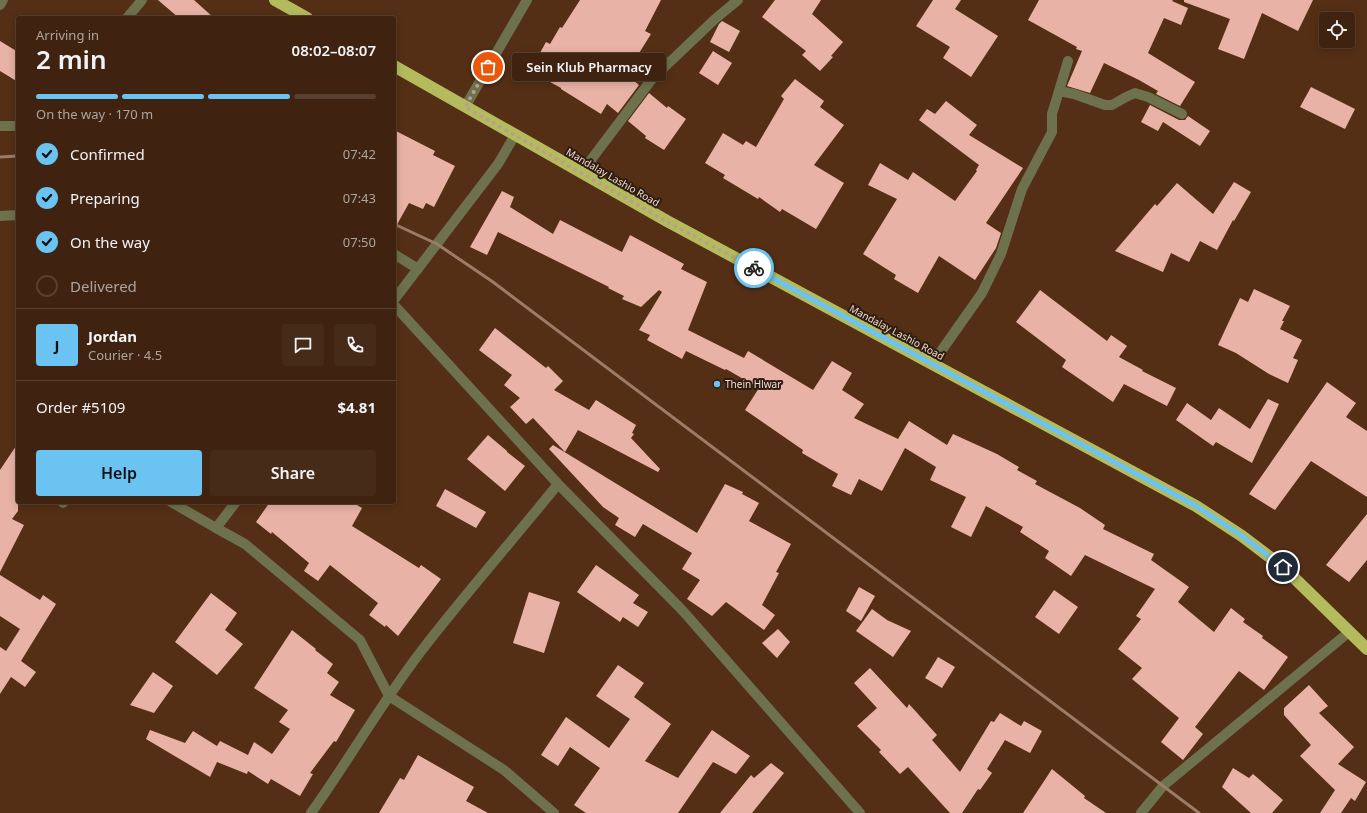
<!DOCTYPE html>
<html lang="en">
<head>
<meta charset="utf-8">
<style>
  :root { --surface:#3f2310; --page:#462b19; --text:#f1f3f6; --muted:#ada49f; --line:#584030; --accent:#6ac3f1 }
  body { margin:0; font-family:"Noto Sans",sans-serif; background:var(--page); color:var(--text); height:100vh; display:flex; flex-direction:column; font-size:15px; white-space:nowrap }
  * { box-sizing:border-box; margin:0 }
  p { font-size:13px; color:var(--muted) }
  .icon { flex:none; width:22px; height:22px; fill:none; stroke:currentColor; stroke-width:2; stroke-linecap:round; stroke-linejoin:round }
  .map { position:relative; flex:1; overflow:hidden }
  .sheet { position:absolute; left:16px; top:16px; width:380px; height:488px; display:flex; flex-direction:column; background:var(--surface); border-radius:4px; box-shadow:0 2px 10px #0003,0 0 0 1px var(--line) }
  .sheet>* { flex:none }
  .buttons { position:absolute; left:1319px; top:12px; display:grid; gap:8px }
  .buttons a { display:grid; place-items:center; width:36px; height:36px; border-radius:4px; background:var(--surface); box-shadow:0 2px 10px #0003,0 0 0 1px var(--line); font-size:20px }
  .pin { position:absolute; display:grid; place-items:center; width:34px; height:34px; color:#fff; margin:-17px; border:2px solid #fff; border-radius:50%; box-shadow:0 1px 4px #0007 }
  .courier { position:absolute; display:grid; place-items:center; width:40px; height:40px; margin:-20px; border:3px solid #6ac3f1; border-radius:50%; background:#fff; color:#222; box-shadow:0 1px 5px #0007 }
  .bubble { position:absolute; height:28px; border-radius:4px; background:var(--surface); box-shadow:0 2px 10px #0003,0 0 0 1px var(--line); font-size:13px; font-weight:600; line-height:28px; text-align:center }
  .head em { font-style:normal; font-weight:600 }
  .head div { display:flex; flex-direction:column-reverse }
  .head { display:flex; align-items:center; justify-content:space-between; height:68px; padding:0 20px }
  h1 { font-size:26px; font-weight:600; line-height:30px }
  .bar { display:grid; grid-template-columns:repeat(4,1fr); gap:6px 4px; align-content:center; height:48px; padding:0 20px }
  .bar i { height:5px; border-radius:3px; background:var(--line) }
  .bar .on { background:var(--accent) }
  .bar p { grid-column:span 4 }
  .line { display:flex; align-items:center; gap:10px; padding:0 20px; border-top:1px solid var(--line) }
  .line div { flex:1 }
  .round { display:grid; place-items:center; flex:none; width:42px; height:42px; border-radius:4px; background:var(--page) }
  ol { padding:0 20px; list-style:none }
  li { display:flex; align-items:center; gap:12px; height:44px }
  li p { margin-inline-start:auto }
  li .icon { padding:4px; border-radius:50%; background:var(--accent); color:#111; stroke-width:4 }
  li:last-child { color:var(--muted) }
  li i { width:22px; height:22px; border:2px solid var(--line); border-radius:50% }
  .cta { display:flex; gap:8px; margin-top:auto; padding:8px 20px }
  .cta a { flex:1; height:46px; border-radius:4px; background:var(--accent); color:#111; font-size:16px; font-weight:600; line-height:46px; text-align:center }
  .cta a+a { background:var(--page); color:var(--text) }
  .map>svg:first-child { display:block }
  .building { fill:#e9b2a6 }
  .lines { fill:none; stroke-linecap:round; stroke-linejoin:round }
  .minor { stroke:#6d714c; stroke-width:10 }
  .highway { stroke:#b3bb5d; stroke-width:12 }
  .rail { stroke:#9c7c68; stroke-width:3 }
  .done { stroke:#bb9e8c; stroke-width:4; stroke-dasharray:0 7.2 }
  .route { stroke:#6ac3f1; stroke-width:5 }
  .poi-dot { fill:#6ac3f1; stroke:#2d1c11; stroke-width:1.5 }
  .labels { text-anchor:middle; stroke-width:4; stroke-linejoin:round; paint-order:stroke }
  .street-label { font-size:10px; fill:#f3dacc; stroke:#2d1c11 }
  .poi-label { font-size:10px; fill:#f3dacc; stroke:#2d1c11; text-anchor:start }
</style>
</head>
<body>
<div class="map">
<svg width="1367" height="813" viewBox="0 0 1367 813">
  <rect width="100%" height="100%" fill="#542f15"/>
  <path class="building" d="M 158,0 L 194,0 L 214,18 L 179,18 Z
    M 580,0 L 661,0 L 645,31 L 651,34 L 626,74 L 639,85 L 618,113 L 607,104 L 601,114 L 561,89 L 561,88 L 530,71 L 546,42 L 550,44 L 560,27 L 562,28 Z
    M 775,0 L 821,0 L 812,14 L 843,42 L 831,56 L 833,57 L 820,71 L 802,55 L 806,51 L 762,17 Z
    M 933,0 L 961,0 L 955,9 L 998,36 L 971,77 L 943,58 L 950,47 L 916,26 Z
    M 1039,0 L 1173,0 L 1172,1 L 1188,8 L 1181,25 L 1164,18 L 1148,53 L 1195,82 L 1180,106 L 1156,94 L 1158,91 L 1139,80 L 1104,63 L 1090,93 L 1067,86 L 1082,51 L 1076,49 L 1077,47 L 1028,20 Z
    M 1184,0 L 1313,0 L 1298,31 L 1262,13 L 1244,59 L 1218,49 L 1230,19 L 1184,2 Z
    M 722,21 L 740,31 L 729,52 L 710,42 L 719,24 Z
    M 0,41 L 18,52 L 18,82 L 0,71 Z
    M 713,51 L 732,63 L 718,85 L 699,73 Z
    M 795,79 L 824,101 L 820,107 L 844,125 L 814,165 L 844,183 L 816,229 L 782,209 L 780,212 L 759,197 L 758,199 L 723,178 L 725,175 L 705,163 L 723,133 L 743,145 L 746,141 L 756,147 L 784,99 L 781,96 Z
    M 1311,87 L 1355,109 L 1345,129 L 1300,107 Z
    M 649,93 L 667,108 L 668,106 L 686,119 L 664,150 L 645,138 L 646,136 L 628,121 Z
    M 946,101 L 977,125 L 969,135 L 1023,168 L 986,223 L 1001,233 L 996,248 L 975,280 L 939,256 L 918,293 L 894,279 L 896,275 L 863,254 L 897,199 L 868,185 L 880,163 L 908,180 L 913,172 L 955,201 L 977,171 L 976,170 L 979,165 L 919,120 L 927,109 L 935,114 Z
    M 1150,105 L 1179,120 L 1185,120 L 1188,116 L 1210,131 L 1200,146 L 1163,122 L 1158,131 L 1141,122 Z
    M 394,130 L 435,151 L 433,155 L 455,166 L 434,207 L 426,203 L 423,209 L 409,203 L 394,230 Z
    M 1234,182 L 1251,192 L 1234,221 L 1233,220 L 1217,250 L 1200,241 L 1189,262 L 1171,253 L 1163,272 L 1115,251 L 1155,204 L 1157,206 L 1177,183 L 1213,214 Z
    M 502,191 L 514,197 L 510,207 L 553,234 L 560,220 L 622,252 L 630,235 L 684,264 L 681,269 L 707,282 L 688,330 L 744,358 L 748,351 L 813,390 L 832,361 L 852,373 L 842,390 L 864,404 L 854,418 L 898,439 L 909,421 L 947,445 L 953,434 L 997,454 L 1019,467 L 1017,470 L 1037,481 L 1035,484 L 1080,508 L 1105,525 L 1103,529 L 1154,554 L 1151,560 L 1189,587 L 1178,602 L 1214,632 L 1231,608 L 1245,619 L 1243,622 L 1263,636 L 1262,638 L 1288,657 L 1264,690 L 1239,671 L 1195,727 L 1203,734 L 1183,760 L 1161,742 L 1179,718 L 1132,679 L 1142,668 L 1118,649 L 1141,619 L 1136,616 L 1155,589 L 1085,555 L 1071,576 L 1045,558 L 1049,551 L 1020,532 L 1023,527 L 986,506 L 971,537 L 951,527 L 966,497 L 930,480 L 936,467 L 905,448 L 882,491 L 859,479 L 851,495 L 832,486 L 838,474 L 802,453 L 803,450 L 745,410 L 759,388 L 726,369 L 725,370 L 686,351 L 682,359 L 647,340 L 650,335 L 639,330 L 662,292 L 659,290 L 641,307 L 622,299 L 624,296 L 608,288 L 609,287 L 498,232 L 487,255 L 470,247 Z
    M 1254,289 L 1290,306 L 1282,321 L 1284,321 L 1280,329 L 1302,340 L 1293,358 L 1298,360 L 1288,383 L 1269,374 L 1236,353 L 1218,345 L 1240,298 L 1248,302 Z
    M 1040,290 L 1107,341 L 1111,335 L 1127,346 L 1119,357 L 1143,370 L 1142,371 L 1176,388 L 1167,406 L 1124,384 L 1113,402 L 1062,367 L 1066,360 L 1016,322 Z
    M 495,328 L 546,368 L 548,366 L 563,381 L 554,390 L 589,410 L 596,400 L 636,425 L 632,433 L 634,434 L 631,438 L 660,469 L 658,472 L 578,430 L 565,452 L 533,418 L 526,424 L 510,407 L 520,398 L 504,385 L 512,375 L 479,350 Z
    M 1327,382 L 1356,403 L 1346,417 L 1367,431 L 1367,497 L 1311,461 L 1275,510 L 1249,494 Z
    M 1268,399 L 1279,404 L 1252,463 L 1216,442 L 1213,446 L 1176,420 L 1187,403 L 1211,420 L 1219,408 L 1250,429 Z
    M 488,435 L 507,451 L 507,452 L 525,466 L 505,491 L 467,459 Z
    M 18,443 L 18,511 L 12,519 L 24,525 L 0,572 L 0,470 Z
    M 553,445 L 697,533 L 725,484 L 743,492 L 742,494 L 759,503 L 749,521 L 791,544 L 776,572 L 779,573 L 762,605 L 775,615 L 764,630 L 726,602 L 712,616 L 687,599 L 700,580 L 682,569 L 692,553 L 643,524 L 635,537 L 615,525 L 619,518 L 603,507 L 549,449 Z
    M 445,489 L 486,512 L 476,528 L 436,506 Z
    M 270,502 L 352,502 L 362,508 L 352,526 L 419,568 L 421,565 L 441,579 L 398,636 L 386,625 L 385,627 L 369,615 L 378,603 L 330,565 L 318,581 L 304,571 L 309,563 L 272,532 L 271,534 L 256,522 Z
    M 1367,514 L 1367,560 L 1349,582 L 1326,565 Z
    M 596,565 L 639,595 L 633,603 L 648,612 L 638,627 L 623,617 L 620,622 L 577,592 Z
    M 0,575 L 40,600 L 43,595 L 56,604 L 21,661 L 36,672 L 25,687 L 11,677 L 0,694 L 0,647 L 6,651 L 20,629 L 0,616 Z
    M 859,587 L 875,596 L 861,621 L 846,611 Z
    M 1054,590 L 1078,607 L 1059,634 L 1035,617 Z
    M 529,592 L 560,602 L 544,653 L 513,643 Z
    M 211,593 L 237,613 L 225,630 L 243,644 L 217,675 L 175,642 Z
    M 872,609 L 887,620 L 911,631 L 893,657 L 856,631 Z
    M 778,629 L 790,642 L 777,658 L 762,643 Z
    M 292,630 L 316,649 L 315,650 L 333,664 L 327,673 L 339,682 L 330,695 L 355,710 L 336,742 L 334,741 L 310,773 L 313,774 L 300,796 L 271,779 L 268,784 L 248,771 L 247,774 L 217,762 L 210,777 L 146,739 L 150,730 L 185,743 L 193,731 L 217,746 L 220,741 L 248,755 L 254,742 L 272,754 L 290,729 L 279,722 L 288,710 L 254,688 Z
    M 938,657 L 955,667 L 942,688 L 925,678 Z
    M 618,665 L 644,683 L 634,697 L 671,724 L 645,761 L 678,778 L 712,730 L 750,756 L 736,774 L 713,762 L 678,813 L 586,813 L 574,805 L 600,768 L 570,747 L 558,766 L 541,755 L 566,717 L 609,748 L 630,719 L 596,696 Z
    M 870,668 L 907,708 L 909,704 L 937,735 L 932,740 L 960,772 L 991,721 L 994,722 L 1000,713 L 1021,726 L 1024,721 L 1042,731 L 1030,753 L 1005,740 L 987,769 L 992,773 L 980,790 L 978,789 L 962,813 L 950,813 L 908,767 L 900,774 L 879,752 L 881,750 L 857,726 L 877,708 L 854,683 Z
    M 153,672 L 173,686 L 154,713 L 130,705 Z
    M 1309,685 L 1328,706 L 1319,713 L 1354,747 L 1338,764 L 1366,782 L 1355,801 L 1351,798 L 1341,813 L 1320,813 L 1335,790 L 1300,756 L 1311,745 L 1284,715 L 1284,708 Z
    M 418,755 L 474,787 L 466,801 L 488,813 L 379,813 L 400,778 L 404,780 Z
    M 771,763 L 784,773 L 752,813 L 720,813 L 751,775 L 754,778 Z
    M 1233,768 L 1249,778 L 1253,774 L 1283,800 L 1272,813 L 1251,813 L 1222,787 Z
    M 1052,769 L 1085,796 L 1084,798 L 1106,813 L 1023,813 Z"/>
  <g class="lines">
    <path class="minor" d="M 0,5 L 3,0
      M 127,18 L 142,0
      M 1059,91 L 1074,94 L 1105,105 L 1112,105 L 1126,97 L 1135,93 L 1148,97 L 1182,114
      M 465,107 L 527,0
      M 0,126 L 18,126
      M 581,173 L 652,79 L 715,19 L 738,0
      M 0,216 L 18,215
      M 394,254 L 418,269
      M 394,300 L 498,164 L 515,135
      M 394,305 L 558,484 L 683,611 L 860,813
      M 932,364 L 982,293 L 1001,254 L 1022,189 L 1052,132 L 1052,114 L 1068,61
      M 171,502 L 216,528
      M 236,502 L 216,528 L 245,544 L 360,640 L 389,696 L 504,770 L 554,813
      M 63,503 L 64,502
      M 311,813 C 349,760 382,702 422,650 C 465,594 513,540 558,484
      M 1141,813 L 1163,786 L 1349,632"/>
    <path class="highway" d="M 275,0 L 307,18
      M 394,66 L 667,221 L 1196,506 L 1242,536 L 1283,567 L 1367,649"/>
    <path class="rail" d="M 0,157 L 18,156
      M 394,224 L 437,244 L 493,282 L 1199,813"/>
  </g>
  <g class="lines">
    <path class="done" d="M 488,67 L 465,107 L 666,221 L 754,268"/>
    <path class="route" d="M 754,268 L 1196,506 L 1242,536 L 1283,567"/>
  </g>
  <circle class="poi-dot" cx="717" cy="384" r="4"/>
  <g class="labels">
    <g class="street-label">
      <text transform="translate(613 177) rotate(30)" y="4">Mandalay Lashio Road</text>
      <text transform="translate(897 332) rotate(28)" y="4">Mandalay Lashio Road</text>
    </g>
    <g class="poi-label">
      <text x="725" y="388">Thein Hlwar</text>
    </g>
  </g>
</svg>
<div class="buttons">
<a><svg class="icon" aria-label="locate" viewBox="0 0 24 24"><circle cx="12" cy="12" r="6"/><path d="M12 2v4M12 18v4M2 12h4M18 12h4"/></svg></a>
</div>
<div class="pin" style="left:488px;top:67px;background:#ea580c"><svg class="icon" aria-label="bag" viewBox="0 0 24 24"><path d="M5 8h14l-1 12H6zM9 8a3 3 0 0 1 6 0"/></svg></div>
<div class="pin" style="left:1283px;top:567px;background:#1f2937"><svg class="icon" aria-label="home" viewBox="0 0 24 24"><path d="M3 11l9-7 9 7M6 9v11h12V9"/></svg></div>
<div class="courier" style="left:754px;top:268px"><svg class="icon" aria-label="bike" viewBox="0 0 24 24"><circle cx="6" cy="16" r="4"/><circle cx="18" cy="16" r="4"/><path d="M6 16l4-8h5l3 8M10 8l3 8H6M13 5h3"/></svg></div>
<div class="bubble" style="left:512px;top:53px;width:154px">Sein Klub Pharmacy</div>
<section class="sheet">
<div class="head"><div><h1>2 min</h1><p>Arriving in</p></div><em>08:02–08:07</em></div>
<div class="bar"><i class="on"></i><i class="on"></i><i class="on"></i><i></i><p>On the way · 170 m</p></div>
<ol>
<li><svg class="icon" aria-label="check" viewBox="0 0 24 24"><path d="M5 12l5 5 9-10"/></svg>Confirmed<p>07:42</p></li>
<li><svg class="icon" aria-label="check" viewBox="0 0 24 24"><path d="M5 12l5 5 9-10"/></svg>Preparing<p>07:43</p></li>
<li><svg class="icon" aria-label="check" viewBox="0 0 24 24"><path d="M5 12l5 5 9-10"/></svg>On the way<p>07:50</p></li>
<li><i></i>Delivered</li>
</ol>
<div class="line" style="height:72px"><b class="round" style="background:var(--accent);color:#111">J</b><div><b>Jordan</b><p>Courier · 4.5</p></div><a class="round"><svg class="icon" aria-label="chat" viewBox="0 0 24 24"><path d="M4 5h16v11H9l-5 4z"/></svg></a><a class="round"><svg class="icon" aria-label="phone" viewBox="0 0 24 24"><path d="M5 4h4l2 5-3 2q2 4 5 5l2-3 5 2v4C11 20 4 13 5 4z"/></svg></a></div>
<div class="line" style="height:52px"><div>Order #5109</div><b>$4.81</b></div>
<div class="cta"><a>Help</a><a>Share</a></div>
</section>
</div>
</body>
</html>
